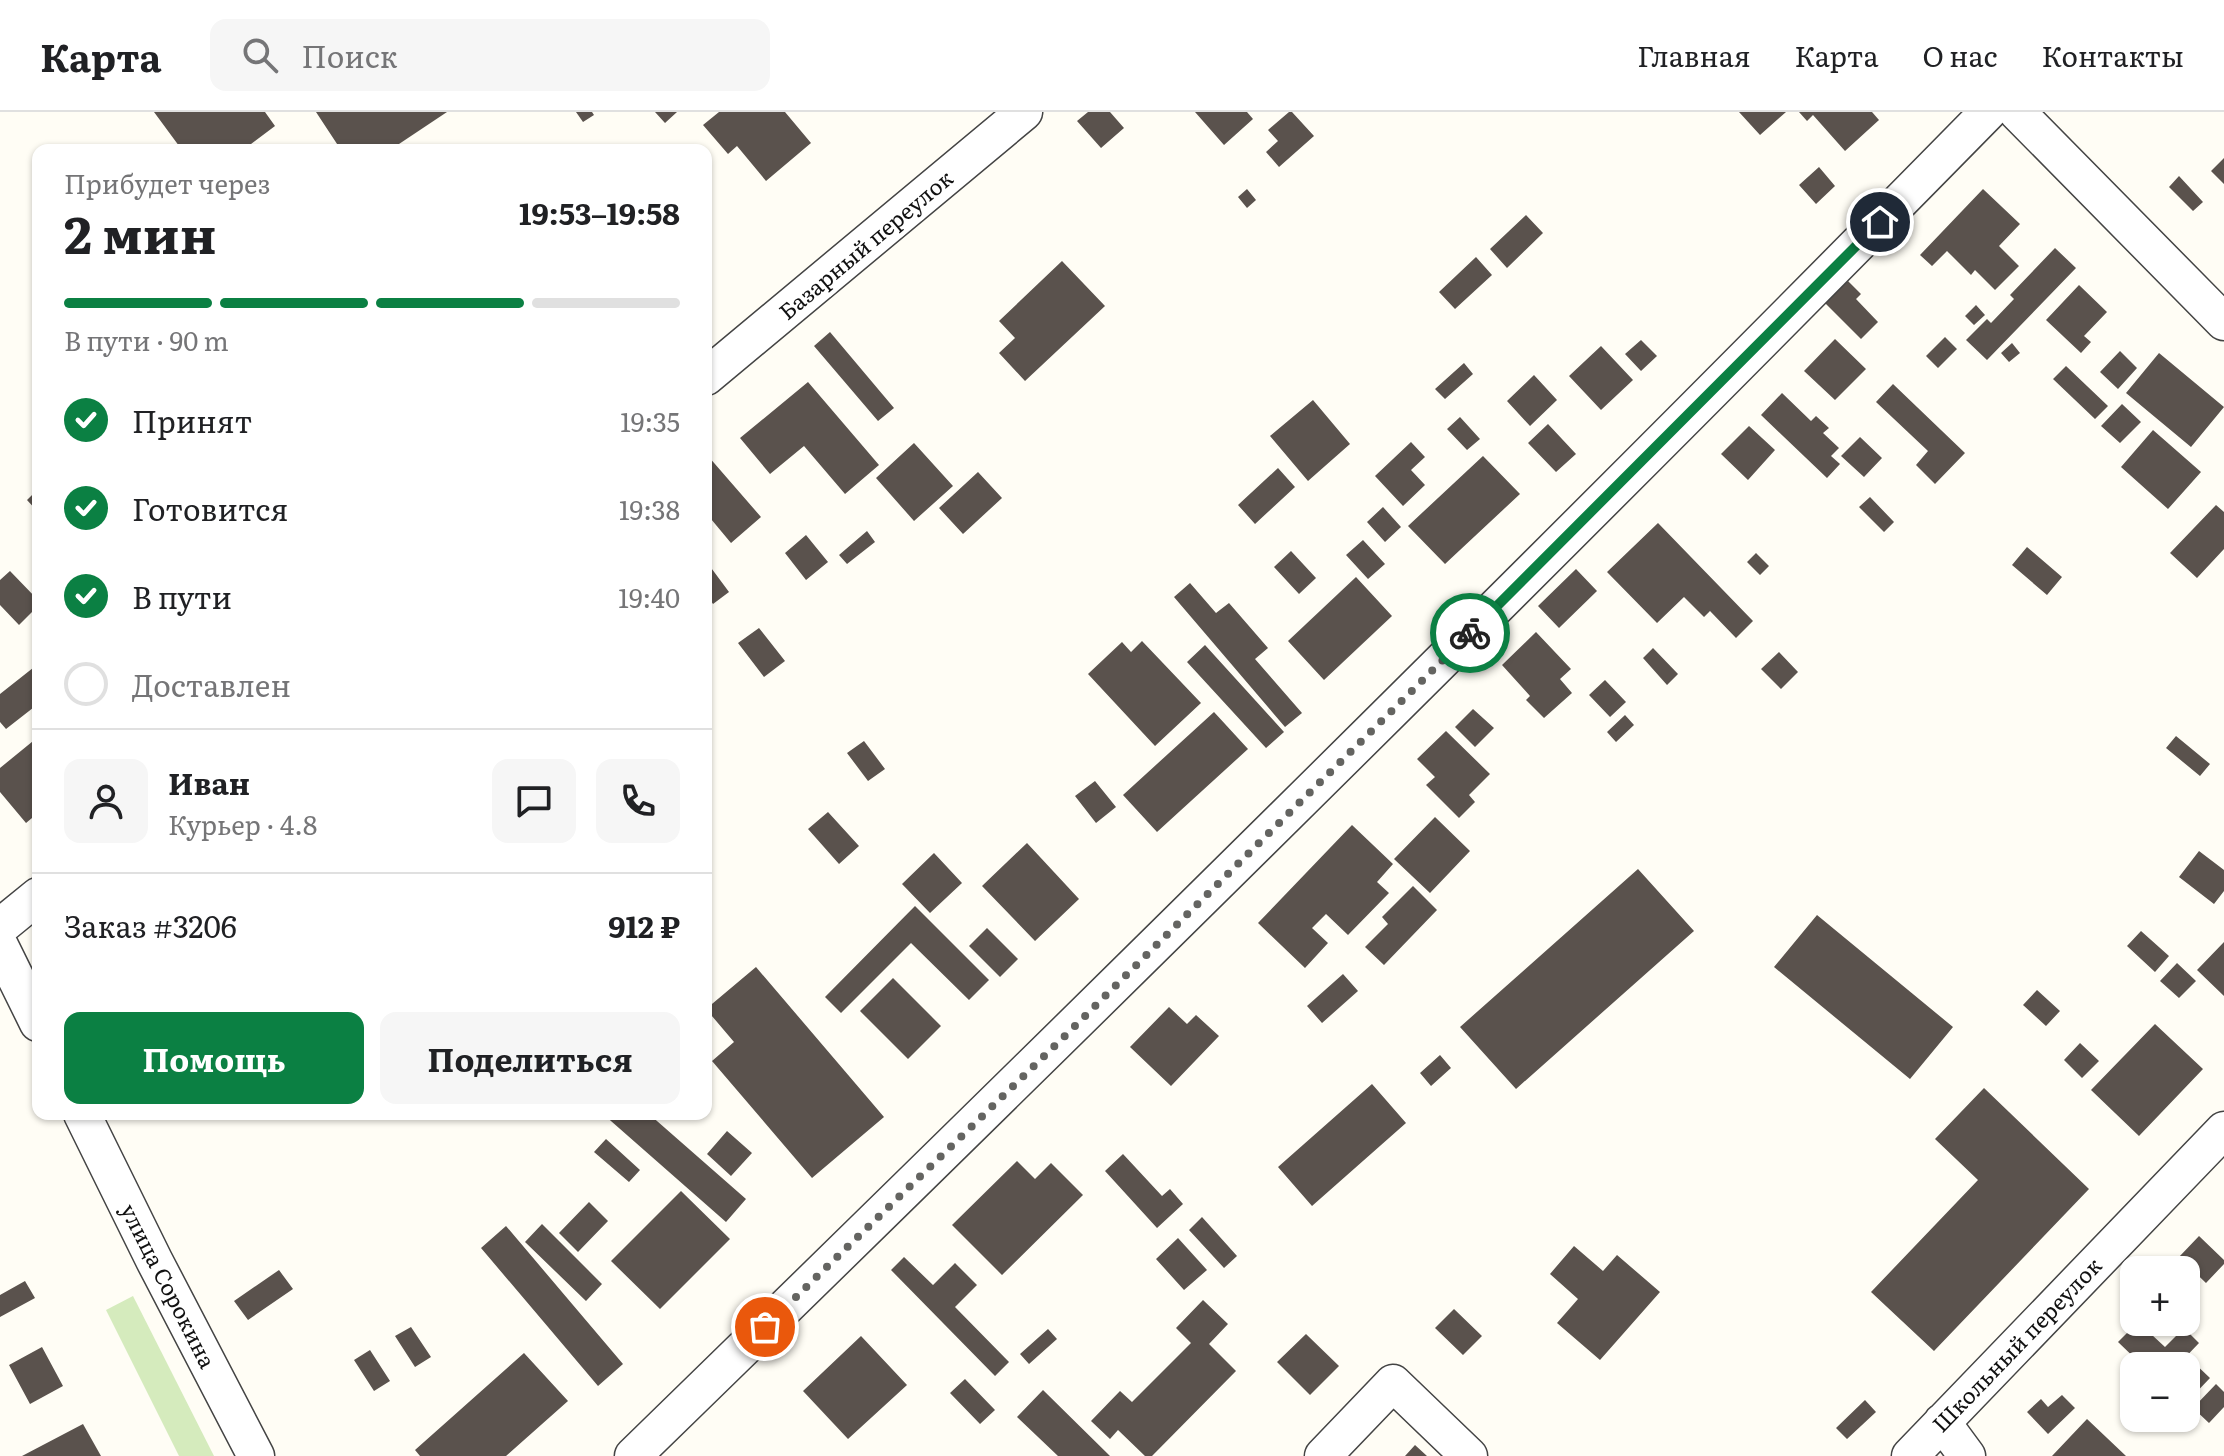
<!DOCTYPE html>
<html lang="ru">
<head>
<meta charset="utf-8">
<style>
  :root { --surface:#fff; --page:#f6f6f6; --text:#202124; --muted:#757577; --line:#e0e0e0; --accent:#0b8043 }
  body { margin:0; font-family:Literata,serif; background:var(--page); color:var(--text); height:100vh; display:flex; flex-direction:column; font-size:30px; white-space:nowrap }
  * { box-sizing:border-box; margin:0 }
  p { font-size:26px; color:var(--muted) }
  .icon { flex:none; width:44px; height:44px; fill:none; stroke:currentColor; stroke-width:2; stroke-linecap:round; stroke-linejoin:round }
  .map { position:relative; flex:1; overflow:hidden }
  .drawer { position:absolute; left:32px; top:32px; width:680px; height:976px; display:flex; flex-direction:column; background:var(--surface); border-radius:16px; box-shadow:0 2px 6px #0004 }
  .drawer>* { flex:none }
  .buttons { position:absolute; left:2120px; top:1144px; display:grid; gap:16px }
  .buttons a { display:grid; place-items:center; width:80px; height:80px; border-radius:16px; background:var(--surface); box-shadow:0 2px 6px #0004; font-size:40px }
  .pin { position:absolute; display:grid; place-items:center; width:68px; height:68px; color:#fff; margin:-34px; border:4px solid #fff; border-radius:50%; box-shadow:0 2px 8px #0007 }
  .courier { position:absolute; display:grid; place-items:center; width:80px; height:80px; margin:-40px; border:6px solid #0b8043; border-radius:50%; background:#fff; color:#222; box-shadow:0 2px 10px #0007 }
  .headline em { font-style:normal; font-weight:700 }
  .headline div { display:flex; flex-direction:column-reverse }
  .headline { display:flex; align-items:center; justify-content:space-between; height:136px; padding:0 32px }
  h1 { font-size:52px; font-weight:700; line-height:60px }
  .bar { display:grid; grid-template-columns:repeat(4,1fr); gap:12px 8px; align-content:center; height:96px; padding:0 32px }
  .bar i { height:10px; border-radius:6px; background:var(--line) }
  .bar .active { background:var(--accent) }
  .bar p { grid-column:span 4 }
  .line { display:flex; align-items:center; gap:20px; padding:0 32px; border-top:2px solid var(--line) }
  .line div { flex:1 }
  .round { display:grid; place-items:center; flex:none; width:84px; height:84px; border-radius:16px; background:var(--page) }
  ol { padding:0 32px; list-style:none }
  li { display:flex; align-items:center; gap:24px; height:88px }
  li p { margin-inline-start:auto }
  li .icon { padding:8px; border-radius:50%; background:var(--accent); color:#fff; stroke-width:4 }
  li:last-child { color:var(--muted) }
  li i { width:44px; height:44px; border:4px solid var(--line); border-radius:50% }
  .cta { display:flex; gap:16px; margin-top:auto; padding:16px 32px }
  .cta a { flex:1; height:92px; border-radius:16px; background:var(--accent); color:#fff; font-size:32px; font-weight:700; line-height:92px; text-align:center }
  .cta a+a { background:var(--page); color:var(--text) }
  header { display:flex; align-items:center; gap:48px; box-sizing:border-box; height:112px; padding:0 40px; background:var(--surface); border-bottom:2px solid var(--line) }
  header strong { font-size:38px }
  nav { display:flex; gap:44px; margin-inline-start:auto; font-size:28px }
  .search { width:560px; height:72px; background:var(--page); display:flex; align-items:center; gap:20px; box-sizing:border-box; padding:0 28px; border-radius:16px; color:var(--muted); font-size:30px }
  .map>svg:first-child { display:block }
  .green { fill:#d5ebbd }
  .building { fill:#5a524d }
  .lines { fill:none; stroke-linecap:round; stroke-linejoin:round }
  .minor-casing { stroke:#444; stroke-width:39 }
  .minor { stroke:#fff; stroke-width:36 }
  .done { stroke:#646461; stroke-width:8; stroke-dasharray:0 14.4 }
  .route { stroke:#0b8043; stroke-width:10 }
  .labels { text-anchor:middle; stroke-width:8; stroke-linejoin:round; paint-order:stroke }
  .street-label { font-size:22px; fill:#111; stroke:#fff }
</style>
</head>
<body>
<header>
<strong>Карта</strong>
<div class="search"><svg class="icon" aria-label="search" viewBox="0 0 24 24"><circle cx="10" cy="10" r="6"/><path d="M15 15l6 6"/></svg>Поиск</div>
<nav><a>Главная</a><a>Карта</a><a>О нас</a><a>Контакты</a></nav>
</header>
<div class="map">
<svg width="2224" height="1344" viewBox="0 0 2224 1344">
  <rect width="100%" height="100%" fill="#fffdf5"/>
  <path class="green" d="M 133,1184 L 214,1344 L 179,1344 L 106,1198 Z"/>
  <path class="building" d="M 154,0 L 265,0 L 275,14 L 243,38 L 182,38 Z
    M 316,0 L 447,0 L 390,38 L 341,38 Z
    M 576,0 L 592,0 L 594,3 L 583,10 Z
    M 655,0 L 677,0 L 665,11 Z
    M 719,0 L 785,0 L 811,31 L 766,69 L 737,34 L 728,42 L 703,13 Z
    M 1088,0 L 1110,0 L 1124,16 L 1101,36 L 1077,9 Z
    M 1195,0 L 1247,0 L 1253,7 L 1224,33 Z
    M 1289,0 L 1292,0 L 1314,24 L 1279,55 L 1266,40 L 1278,29 L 1268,18 Z
    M 1739,0 L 1786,0 L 1760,23 Z
    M 1799,0 L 1872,0 L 1879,8 L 1845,39 L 1813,3 L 1807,9 Z
    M 2224,46 L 2224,72 L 2211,59 Z
    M 1819,55 L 1835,74 L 1816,92 L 1799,73 Z
    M 2179,64 L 2203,90 L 2193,99 L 2169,75 Z
    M 1247,77 L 1256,88 L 1247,96 L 1238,85 Z
    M 1983,77 L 2020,112 L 1999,134 L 2019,154 L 1995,178 L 1975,158 L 1971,163 L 1947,139 L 1932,154 L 1920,143 Z
    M 1526,103 L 1543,121 L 1507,156 L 1490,137 Z
    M 2055,136 L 2076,156 L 1987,248 L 1966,228 L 1987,207 L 1991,211 L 2014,187 L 2010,183 Z
    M 1476,145 L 1492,163 L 1455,197 L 1439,180 Z
    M 1062,149 L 1105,194 L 1025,269 L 999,241 L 1015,226 L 999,209 Z
    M 1848,169 L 1861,182 L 1856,187 L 1878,210 L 1861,227 L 1825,191 Z
    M 2079,173 L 2107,200 L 2084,224 L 2091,230 L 2081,241 L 2046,208 Z
    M 1976,193 L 1985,203 L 1974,213 L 1965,204 Z
    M 830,220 L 894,296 L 878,309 L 814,234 Z
    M 1945,225 L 1957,237 L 1938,256 L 1926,244 Z
    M 1835,227 L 1866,257 L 1835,288 L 1804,259 Z
    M 1641,228 L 1657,244 L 1641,259 L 1625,242 Z
    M 2012,231 L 2020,241 L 2009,250 L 2001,241 Z
    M 1601,234 L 1633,268 L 1601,298 L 1569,264 Z
    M 2120,239 L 2137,256 L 2118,277 L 2100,260 Z
    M 2159,241 L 2224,295 L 2191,335 L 2126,281 Z
    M 1464,251 L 1473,262 L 1445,287 L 1435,277 Z
    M 2066,254 L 2108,294 L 2095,307 L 2053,267 Z
    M 1534,263 L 1557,288 L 1530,314 L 1507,289 Z
    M 808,270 L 879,353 L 845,382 L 804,334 L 770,362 L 740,326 Z
    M 1893,272 L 1965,341 L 1935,372 L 1916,353 L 1928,339 L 1876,290 Z
    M 1782,281 L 1811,309 L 1816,304 L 1829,316 L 1823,321 L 1839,336 L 1831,344 L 1840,352 L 1827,366 L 1761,303 Z
    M 1313,288 L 1350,332 L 1308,369 L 1270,324 Z
    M 2122,292 L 2141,310 L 2120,331 L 2101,314 Z
    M 1460,305 L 1480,327 L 1467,338 L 1447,317 Z
    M 1548,312 L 1576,342 L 1556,360 L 1528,331 Z
    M 1749,314 L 1775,338 L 1748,368 L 1721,342 Z
    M 2153,318 L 2201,360 L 2168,397 L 2121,355 Z
    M 1860,325 L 1882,346 L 1864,365 L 1841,344 Z
    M 1411,330 L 1425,345 L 1411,358 L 1425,373 L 1403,394 L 1375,364 Z
    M 914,331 L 953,374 L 914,409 L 876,366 Z
    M 708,344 L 761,405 L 731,431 L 706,401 L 706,346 Z
    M 1483,344 L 1520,382 L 1445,452 L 1408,414 Z
    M 1278,356 L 1295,375 L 1255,412 L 1238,393 Z
    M 978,360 L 1002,386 L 963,422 L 939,396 Z
    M 38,377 L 38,400 L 27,388 Z
    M 1870,385 L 1894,410 L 1884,420 L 1859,395 Z
    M 2216,393 L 2224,400 L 2224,437 L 2197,466 L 2170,441 Z
    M 1383,395 L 1401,415 L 1385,430 L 1367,410 Z
    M 1658,411 L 1753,509 L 1736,526 L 1710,499 L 1704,505 L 1684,485 L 1657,511 L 1607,460 Z
    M 867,419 L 875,430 L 847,452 L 839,443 Z
    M 806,423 L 828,450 L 806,468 L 785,441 Z
    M 1363,428 L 1385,452 L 1368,467 L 1346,443 Z
    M 2027,435 L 2062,465 L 2047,483 L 2012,453 Z
    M 1291,439 L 1316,466 L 1299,482 L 1274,455 Z
    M 1756,441 L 1769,454 L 1760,463 L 1747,450 Z
    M 706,449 L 729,480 L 713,492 L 706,482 Z
    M 1576,457 L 1597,479 L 1559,516 L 1538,494 Z
    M 10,459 L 38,488 L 38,494 L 19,513 L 0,493 L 0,468 Z
    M 1356,465 L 1392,504 L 1324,568 L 1288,529 Z
    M 1190,471 L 1216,501 L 1229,491 L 1268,536 L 1255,547 L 1302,601 L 1285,615 L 1174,485 Z
    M 759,516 L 785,549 L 764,565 L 738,531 Z
    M 1536,520 L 1571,557 L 1560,567 L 1572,581 L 1544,606 L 1526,588 L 1530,584 L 1502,553 Z
    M 1142,529 L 1201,591 L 1155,634 L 1088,562 L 1122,530 L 1131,540 Z
    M 1205,533 L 1284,620 L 1266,636 L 1187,550 Z
    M 1653,536 L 1678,562 L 1667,573 L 1643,546 Z
    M 1779,540 L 1798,560 L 1781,577 L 1761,557 Z
    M 38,552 L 38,592 L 6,617 L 0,610 L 0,582 Z
    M 1605,568 L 1626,590 L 1610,605 L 1589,583 Z
    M 1473,597 L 1494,616 L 1475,635 L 1455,615 Z
    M 1214,600 L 1248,637 L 1157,720 L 1123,683 Z
    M 1625,603 L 1634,613 L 1616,630 L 1607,620 Z
    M 1446,619 L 1490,662 L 1469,683 L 1475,690 L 1459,706 L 1426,673 L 1435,665 L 1417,647 Z
    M 2176,624 L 2210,652 L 2200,664 L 2166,636 Z
    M 38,625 L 38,701 L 26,711 L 0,680 L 0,656 Z
    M 864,629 L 885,657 L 868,669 L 847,641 Z
    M 1095,669 L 1116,695 L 1096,711 L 1075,684 Z
    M 828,700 L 859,734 L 839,752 L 808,717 Z
    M 1435,705 L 1470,739 L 1430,781 L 1394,747 Z
    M 1352,713 L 1393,752 L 1377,770 L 1389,781 L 1348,823 L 1326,802 L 1312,816 L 1328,831 L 1305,856 L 1258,811 Z
    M 1027,731 L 1079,787 L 1035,829 L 982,774 Z
    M 2199,739 L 2224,758 L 2224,779 L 2214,792 L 2179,765 Z
    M 934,741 L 962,771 L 930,801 L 902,772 Z
    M 1638,757 L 1694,819 L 1516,977 L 1460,915 Z
    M 1413,774 L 1437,798 L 1384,853 L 1365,835 L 1388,812 L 1382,805 Z
    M 915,794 L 989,868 L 969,888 L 911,831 L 841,901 L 825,885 Z
    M 1817,803 L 1953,915 L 1910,967 L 1774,855 Z
    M 987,816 L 1018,847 L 1000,865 L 969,834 Z
    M 2141,819 L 2169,844 L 2155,860 L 2127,834 Z
    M 2224,830 L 2224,884 L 2197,858 Z
    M 2177,851 L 2196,869 L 2179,886 L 2160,869 Z
    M 756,855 L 884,1005 L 812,1066 L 712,949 L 734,930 L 706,897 Z
    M 1343,862 L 1358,879 L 1322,911 L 1307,894 Z
    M 893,866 L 941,914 L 908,947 L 860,899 Z
    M 2037,878 L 2060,899 L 2046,914 L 2023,893 Z
    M 1169,895 L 1187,912 L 1196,903 L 1219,924 L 1171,974 L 1130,935 Z
    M 2155,912 L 2203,957 L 2139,1024 L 2091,978 Z
    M 2080,931 L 2099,949 L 2082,966 L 2064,948 Z
    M 1440,943 L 1451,956 L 1431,974 L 1420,961 Z
    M 1372,972 L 1406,1011 L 1312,1094 L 1278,1055 Z
    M 1984,976 L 2089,1077 L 1934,1239 L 1871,1180 L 1978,1068 L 1935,1027 Z
    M 603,1002 L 649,1002 L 746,1087 L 726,1110 Z
    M 727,1019 L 752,1041 L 731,1064 L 707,1042 Z
    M 606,1027 L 640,1058 L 629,1070 L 594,1040 Z
    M 1123,1042 L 1162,1084 L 1170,1077 L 1183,1092 L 1157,1116 L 1105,1059 Z
    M 1017,1049 L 1035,1067 L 1051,1051 L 1083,1083 L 1002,1163 L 952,1113 Z
    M 681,1079 L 730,1127 L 660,1197 L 611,1149 Z
    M 589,1090 L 608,1109 L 578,1140 L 559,1121 Z
    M 1202,1105 L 1237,1144 L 1224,1156 L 1189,1118 Z
    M 542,1112 L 602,1172 L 586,1189 L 525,1130 Z
    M 506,1114 L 623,1252 L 598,1274 L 481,1136 Z
    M 2199,1124 L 2224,1148 L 2224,1152 L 2206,1171 L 2179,1145 Z
    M 1178,1126 L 1207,1158 L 1184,1178 L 1156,1147 Z
    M 1574,1134 L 1603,1159 L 1617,1143 L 1660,1180 L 1600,1248 L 1557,1211 L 1578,1187 L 1550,1162 Z
    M 904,1145 L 933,1173 L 955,1151 L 977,1173 L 955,1195 L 1009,1250 L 995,1264 L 891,1158 Z
    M 279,1158 L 293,1177 L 248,1208 L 234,1189 Z
    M 25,1169 L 35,1186 L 0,1205 L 0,1183 Z
    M 1203,1188 L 1228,1212 L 1209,1232 L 1236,1259 L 1152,1344 L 1145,1344 L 1118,1318 L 1110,1327 L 1091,1309 L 1120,1279 L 1132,1290 L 1191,1231 L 1176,1216 Z
    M 1454,1197 L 1482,1224 L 1463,1243 L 1435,1216 Z
    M 2138,1210 L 2165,1235 L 2184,1216 L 2199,1231 L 2177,1254 L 2143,1254 L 2118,1230 Z
    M 411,1215 L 431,1245 L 415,1255 L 395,1224 Z
    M 1048,1217 L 1057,1227 L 1029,1252 L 1020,1242 Z
    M 1306,1222 L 1339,1254 L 1310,1283 L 1277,1250 Z
    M 861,1224 L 907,1273 L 848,1327 L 803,1279 Z
    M 42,1235 L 63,1274 L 30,1292 L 9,1253 Z
    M 370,1238 L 390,1269 L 374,1279 L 354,1248 Z
    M 524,1241 L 568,1289 L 506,1344 L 420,1344 L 415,1338 Z
    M 2191,1248 L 2210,1266 L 2186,1291 L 2186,1253 Z
    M 965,1267 L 995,1298 L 980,1312 L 950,1281 Z
    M 2216,1272 L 2224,1280 L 2224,1295 L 2209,1311 L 2193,1296 Z
    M 1043,1278 L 1110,1344 L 1058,1344 L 1017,1305 Z
    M 2062,1283 L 2075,1296 L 2048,1322 L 2027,1300 L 2041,1287 L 2048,1295 Z
    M 1865,1288 L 1876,1300 L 1847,1327 L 1836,1316 Z
    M 2087,1307 L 2126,1344 L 2052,1344 Z
    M 83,1312 L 101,1344 L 22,1344 Z
    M 1415,1333 L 1427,1344 L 1405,1344 Z"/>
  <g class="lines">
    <defs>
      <path id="minor" d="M 2017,0 L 2224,210
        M 706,265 L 1024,0
        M 0,815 L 38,784
        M 0,834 L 38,911
        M 82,1002 L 154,1148 L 256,1344
        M 1942,1310 L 1967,1344
        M 633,1344 C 1089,900 1542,454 1988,0
        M 1323,1344 L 1393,1271 L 1469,1344
        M 1910,1344 L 2224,1018"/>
    </defs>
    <use href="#minor" class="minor-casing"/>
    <use href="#minor" class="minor"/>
  </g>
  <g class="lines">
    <path class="done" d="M 765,1215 L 1072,917 L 1470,521"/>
    <path class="route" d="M 1470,521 L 1880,110"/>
  </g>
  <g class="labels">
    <g class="street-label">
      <text transform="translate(866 133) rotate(-40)" y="8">Базарный переулок</text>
      <text transform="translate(168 1174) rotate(63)" y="8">улица Сорокина</text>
      <text transform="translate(2017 1233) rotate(-46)" y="8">Школьный переулок</text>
    </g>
  </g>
</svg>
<div class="buttons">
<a>+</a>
<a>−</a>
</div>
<div class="pin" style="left:765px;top:1215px;background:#ea580c"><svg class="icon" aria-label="bag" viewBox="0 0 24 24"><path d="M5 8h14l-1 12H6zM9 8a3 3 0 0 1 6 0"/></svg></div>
<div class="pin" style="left:1880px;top:110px;background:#1f2937"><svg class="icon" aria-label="home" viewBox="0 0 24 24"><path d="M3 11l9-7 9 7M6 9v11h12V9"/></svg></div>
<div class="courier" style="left:1470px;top:521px"><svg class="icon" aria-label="bike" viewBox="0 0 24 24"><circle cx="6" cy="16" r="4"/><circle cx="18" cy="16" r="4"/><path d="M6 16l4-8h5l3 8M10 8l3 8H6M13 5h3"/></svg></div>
<section class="drawer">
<div class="headline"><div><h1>2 мин</h1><p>Прибудет через</p></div><em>19:53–19:58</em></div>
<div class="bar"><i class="active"></i><i class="active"></i><i class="active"></i><i></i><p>В пути · 90 m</p></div>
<ol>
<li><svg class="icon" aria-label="check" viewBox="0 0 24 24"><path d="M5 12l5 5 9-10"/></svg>Принят<p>19:35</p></li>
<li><svg class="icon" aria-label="check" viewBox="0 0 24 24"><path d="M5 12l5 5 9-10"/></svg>Готовится<p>19:38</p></li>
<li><svg class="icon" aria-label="check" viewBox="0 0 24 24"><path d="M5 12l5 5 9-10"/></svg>В пути<p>19:40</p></li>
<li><i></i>Доставлен</li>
</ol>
<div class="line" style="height:144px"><a class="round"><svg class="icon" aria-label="person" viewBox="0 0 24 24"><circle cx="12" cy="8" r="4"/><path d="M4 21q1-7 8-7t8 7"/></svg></a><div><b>Иван</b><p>Курьер · 4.8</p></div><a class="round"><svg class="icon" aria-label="chat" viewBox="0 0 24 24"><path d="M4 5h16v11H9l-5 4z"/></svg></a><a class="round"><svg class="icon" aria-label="phone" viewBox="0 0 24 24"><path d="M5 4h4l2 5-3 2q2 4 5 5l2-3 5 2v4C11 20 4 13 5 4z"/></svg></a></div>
<div class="line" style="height:104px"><div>Заказ #3206</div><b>912 ₽</b></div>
<div class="cta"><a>Помощь</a><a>Поделиться</a></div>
</section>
</div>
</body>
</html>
